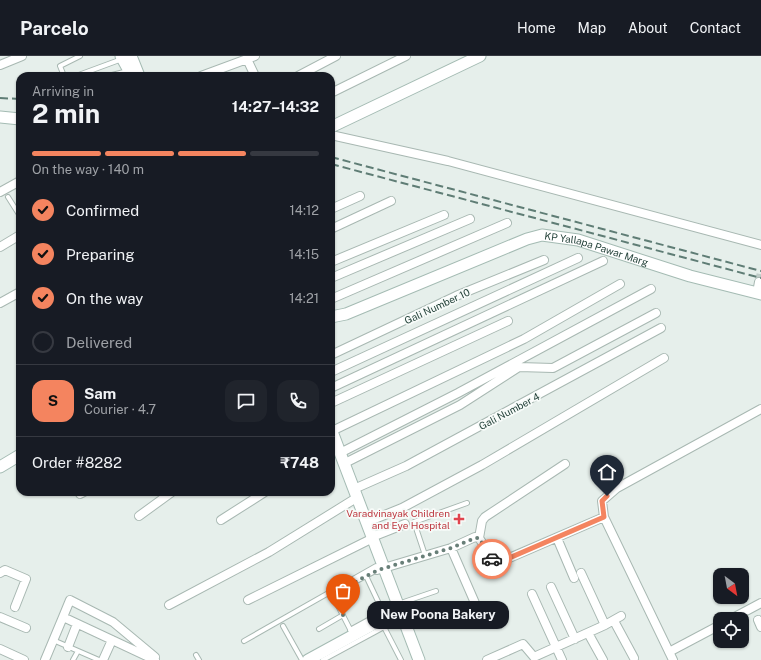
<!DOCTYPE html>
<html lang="en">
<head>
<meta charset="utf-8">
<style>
  :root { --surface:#171b24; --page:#20242c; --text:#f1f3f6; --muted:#9ea1a6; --line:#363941; --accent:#f4845f }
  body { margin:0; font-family:"Public Sans",sans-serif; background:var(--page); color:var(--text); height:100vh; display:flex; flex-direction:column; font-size:15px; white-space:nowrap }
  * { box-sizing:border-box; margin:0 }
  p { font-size:13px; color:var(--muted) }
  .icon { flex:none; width:22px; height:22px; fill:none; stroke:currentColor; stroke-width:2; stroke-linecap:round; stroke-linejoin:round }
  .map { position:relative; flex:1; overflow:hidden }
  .details { position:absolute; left:16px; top:16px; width:319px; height:424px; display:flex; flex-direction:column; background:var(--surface); border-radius:12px; box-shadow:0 1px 3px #0004 }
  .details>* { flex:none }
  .needle { width:26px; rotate:148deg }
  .buttons { position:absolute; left:713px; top:512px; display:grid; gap:8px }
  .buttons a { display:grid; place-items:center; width:36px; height:36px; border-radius:8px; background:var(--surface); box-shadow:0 1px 3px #0004; font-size:20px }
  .pin { position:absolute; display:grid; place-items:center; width:34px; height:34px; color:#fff; margin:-41px -17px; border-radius:50% 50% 50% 0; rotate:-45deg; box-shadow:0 0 4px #0007 }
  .pin .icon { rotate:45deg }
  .courier { position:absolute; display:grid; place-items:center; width:40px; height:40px; margin:-20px; border:3px solid #f4845f; border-radius:50%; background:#fff; color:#222; box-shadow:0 1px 5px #0007 }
  .bubble { position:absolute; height:28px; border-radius:12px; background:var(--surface); box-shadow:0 1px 3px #0004; font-size:13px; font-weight:700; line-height:28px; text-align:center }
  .headline em { font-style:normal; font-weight:700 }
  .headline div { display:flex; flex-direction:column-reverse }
  .headline { display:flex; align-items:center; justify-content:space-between; height:68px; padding:0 16px }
  h1 { font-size:26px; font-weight:700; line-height:30px }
  .bar { display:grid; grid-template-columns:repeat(4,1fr); gap:6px 4px; align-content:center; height:48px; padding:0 16px }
  .bar i { height:5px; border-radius:3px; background:var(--line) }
  .bar .selected { background:var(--accent) }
  .bar p { grid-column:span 4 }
  .line { display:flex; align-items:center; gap:10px; padding:0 16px; border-top:1px solid var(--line) }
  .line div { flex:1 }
  .round { display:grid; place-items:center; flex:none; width:42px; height:42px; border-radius:12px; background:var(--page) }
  ol { padding:0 16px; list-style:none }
  li { display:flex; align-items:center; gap:12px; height:44px }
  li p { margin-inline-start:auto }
  li .icon { padding:4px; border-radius:50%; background:var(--accent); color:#111; stroke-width:4 }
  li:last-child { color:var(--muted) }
  li i { width:22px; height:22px; border:2px solid var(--line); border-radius:50% }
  header { display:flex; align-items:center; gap:24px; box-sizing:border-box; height:56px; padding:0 20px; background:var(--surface); border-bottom:1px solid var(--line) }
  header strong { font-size:19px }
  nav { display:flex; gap:22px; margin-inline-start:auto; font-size:14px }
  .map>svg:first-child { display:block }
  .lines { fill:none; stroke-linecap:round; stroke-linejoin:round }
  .street-tunnel { stroke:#bfccc8; stroke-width:8; stroke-dasharray:8 4; stroke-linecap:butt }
  .lane-casing { stroke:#a8b8b2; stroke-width:6 }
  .street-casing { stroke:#a8b8b2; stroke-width:10 }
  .secondary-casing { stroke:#a4bbb3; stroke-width:13 }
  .lane { stroke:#fff; stroke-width:4 }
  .street { stroke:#fff; stroke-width:8 }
  .secondary { stroke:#fff; stroke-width:11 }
  .rail { stroke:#5f7d75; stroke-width:2; stroke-dasharray:8 4; stroke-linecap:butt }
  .done { stroke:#687f78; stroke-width:4; stroke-dasharray:0 7.2 }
  .route { stroke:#f4845f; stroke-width:5 }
  .health-dot { fill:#e0444e; stroke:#f7fbf9; stroke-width:1.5 }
  .labels { text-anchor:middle; stroke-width:3.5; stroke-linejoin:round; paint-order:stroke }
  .street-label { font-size:10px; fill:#24423a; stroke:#f7fbf9 }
  .health-label { font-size:10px; fill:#be3a42; stroke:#f7fbf9; text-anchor:end }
</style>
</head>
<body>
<header>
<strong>Parcelo</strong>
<nav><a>Home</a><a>Map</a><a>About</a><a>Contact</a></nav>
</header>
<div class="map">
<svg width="761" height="604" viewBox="0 0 761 604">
  <rect width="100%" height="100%" fill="#e6efeb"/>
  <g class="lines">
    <path class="street-tunnel" d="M 759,226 L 761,216"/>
    <defs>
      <path id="lane" d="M 64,20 L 60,10 L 80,0
        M 76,20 L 122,3
        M 108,20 L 128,15
        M 8,141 L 20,160
        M 425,499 L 414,466 L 467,447
        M 398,548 L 436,535
        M 283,570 L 302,604
        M 319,573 L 343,559
        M 350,574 L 383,556 L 366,520
        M 353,579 L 332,538 L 377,514
        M 53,584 L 99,604
        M 244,585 L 376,510
        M 196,599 L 199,604
        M 73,604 L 78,595
        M 323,604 L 384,571 L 401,604"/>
      <path id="street" d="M 247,3 L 255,20
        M 0,9 L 22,0
        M 201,20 L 255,0
        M 298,20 L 336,0
        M 331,37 L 406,0
        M 331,79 L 448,105 L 761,189
        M 0,136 L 20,125
        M 331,153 L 360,140
        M 331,173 L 391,145
        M 0,191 L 20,179
        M 331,206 L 444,159
        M 331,222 L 470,163
        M 757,237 L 759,226
        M 331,243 L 507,167
        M 0,247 L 20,236
        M 331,299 L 456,240 L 544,204
        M 331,316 L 578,202
        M 331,332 L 603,205
        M 331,347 L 508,265
        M 332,375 L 524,283 L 620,228
        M 340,397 L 458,337 L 651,233
        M 345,407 L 460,349 L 519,311 L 553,312 L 656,257
        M 354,433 L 406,410 L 661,272
        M 80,438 L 84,436
        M 139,460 L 172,436
        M 221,464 L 265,436
        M 367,466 L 402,452 L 482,409 L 664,302
        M 372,481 L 405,468
        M 479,482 L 482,465 L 485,461 L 565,408
        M 557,482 L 574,522
        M 451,492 L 482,563
        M 377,514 L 451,492 L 475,481 L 479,482 L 493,503 L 500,506 L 604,461
        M 0,517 L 5,514 L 26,523 L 15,551
        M 581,517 L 605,569
        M 551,531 L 575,583
        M 532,538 L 562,604
        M 248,544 L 367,485
        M 169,549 L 269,496 L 353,444
        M 0,561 L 26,572
        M 63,561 L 70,544 L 113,566 L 155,601
        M 731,563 L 761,547
        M 758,564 L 761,571
        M 614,565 L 634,602
        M 588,577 L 603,604
        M 68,591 L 77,568
        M 0,593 L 24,604
        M 669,596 L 720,569
        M 45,604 L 63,561 L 155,604
        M 103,604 L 112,584
        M 487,604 L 523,588 L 534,601 L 605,569 L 621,560
        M 673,604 L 604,461 L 602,445 L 617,432 L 761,353"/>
      <g id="secondary">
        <path d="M 121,0 L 132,20"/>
        <path d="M 131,0 L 139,20"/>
        <path d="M 0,61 L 20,63"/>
        <path d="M 331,71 L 480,0"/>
        <path id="s1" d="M 331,261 L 346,258 L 527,183 L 542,179 L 578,184 L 690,220 L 761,238"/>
        <path d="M 331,373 L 419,604"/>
        <path d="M 0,411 L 20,399"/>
        <path d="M 308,604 L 394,557"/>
      </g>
    </defs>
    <use href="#lane" class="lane-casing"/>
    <use href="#street" class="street-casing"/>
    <use href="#secondary" class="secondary-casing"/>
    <use href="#lane" class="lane"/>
    <use href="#street" class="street"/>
    <use href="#secondary" class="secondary"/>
    <path class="rail" d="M 0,42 L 20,43
      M 331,101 L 761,215
      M 331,108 L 761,222"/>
  </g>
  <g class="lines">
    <path class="done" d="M 343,559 L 332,538 L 378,514 L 451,492 L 475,482 L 479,482 L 492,503"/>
    <path class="route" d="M 492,503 L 500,506 L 604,461 L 602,445 L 607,440"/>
  </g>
  <path class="health-dot" d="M457 457h4v4h4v4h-4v4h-4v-4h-4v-4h4z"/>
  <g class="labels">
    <g class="street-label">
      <text dy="4" stroke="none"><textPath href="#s1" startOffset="283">KP Yallapa Pawar Marg</textPath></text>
      <text transform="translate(437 250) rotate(-25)" y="4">Gali Number 10</text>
      <text transform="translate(509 355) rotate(-28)" y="4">Gali Number 4</text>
    </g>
    <g class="health-label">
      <text x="450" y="461">Varadvinayak Children<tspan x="450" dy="12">and Eye Hospital</tspan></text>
    </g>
  </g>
</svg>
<div class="buttons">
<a><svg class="needle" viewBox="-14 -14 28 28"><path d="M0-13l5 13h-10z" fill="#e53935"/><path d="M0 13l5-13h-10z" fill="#9ea1a6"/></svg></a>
<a><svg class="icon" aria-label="locate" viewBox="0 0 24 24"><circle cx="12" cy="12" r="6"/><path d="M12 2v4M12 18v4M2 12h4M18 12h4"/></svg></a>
</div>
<div class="pin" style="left:343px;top:559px;background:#ea580c"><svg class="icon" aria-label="bag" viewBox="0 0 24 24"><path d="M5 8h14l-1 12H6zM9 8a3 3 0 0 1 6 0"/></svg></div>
<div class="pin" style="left:607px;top:440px;background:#1f2937"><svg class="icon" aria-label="home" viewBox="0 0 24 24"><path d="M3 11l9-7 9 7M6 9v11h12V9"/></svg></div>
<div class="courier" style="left:492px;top:503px"><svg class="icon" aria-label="car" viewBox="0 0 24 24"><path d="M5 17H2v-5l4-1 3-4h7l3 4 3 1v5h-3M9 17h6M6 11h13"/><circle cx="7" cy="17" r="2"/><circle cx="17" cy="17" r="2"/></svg></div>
<div class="bubble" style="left:367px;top:545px;width:142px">New Poona Bakery</div>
<section class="details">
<div class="headline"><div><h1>2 min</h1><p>Arriving in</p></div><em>14:27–14:32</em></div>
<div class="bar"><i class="selected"></i><i class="selected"></i><i class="selected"></i><i></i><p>On the way · 140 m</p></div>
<ol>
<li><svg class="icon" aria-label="check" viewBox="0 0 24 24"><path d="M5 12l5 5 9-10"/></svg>Confirmed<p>14:12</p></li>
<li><svg class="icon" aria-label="check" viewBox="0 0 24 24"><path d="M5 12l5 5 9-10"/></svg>Preparing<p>14:15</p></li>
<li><svg class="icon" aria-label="check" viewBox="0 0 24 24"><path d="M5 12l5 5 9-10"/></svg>On the way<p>14:21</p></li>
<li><i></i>Delivered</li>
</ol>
<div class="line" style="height:72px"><b class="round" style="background:var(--accent);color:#111">S</b><div><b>Sam</b><p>Courier · 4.7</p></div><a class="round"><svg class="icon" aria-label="chat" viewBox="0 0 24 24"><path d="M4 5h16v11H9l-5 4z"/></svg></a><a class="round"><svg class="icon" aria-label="phone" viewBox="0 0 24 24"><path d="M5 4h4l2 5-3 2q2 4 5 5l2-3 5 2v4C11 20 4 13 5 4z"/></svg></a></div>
<div class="line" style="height:52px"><div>Order #8282</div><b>₹748</b></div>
</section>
</div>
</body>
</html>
